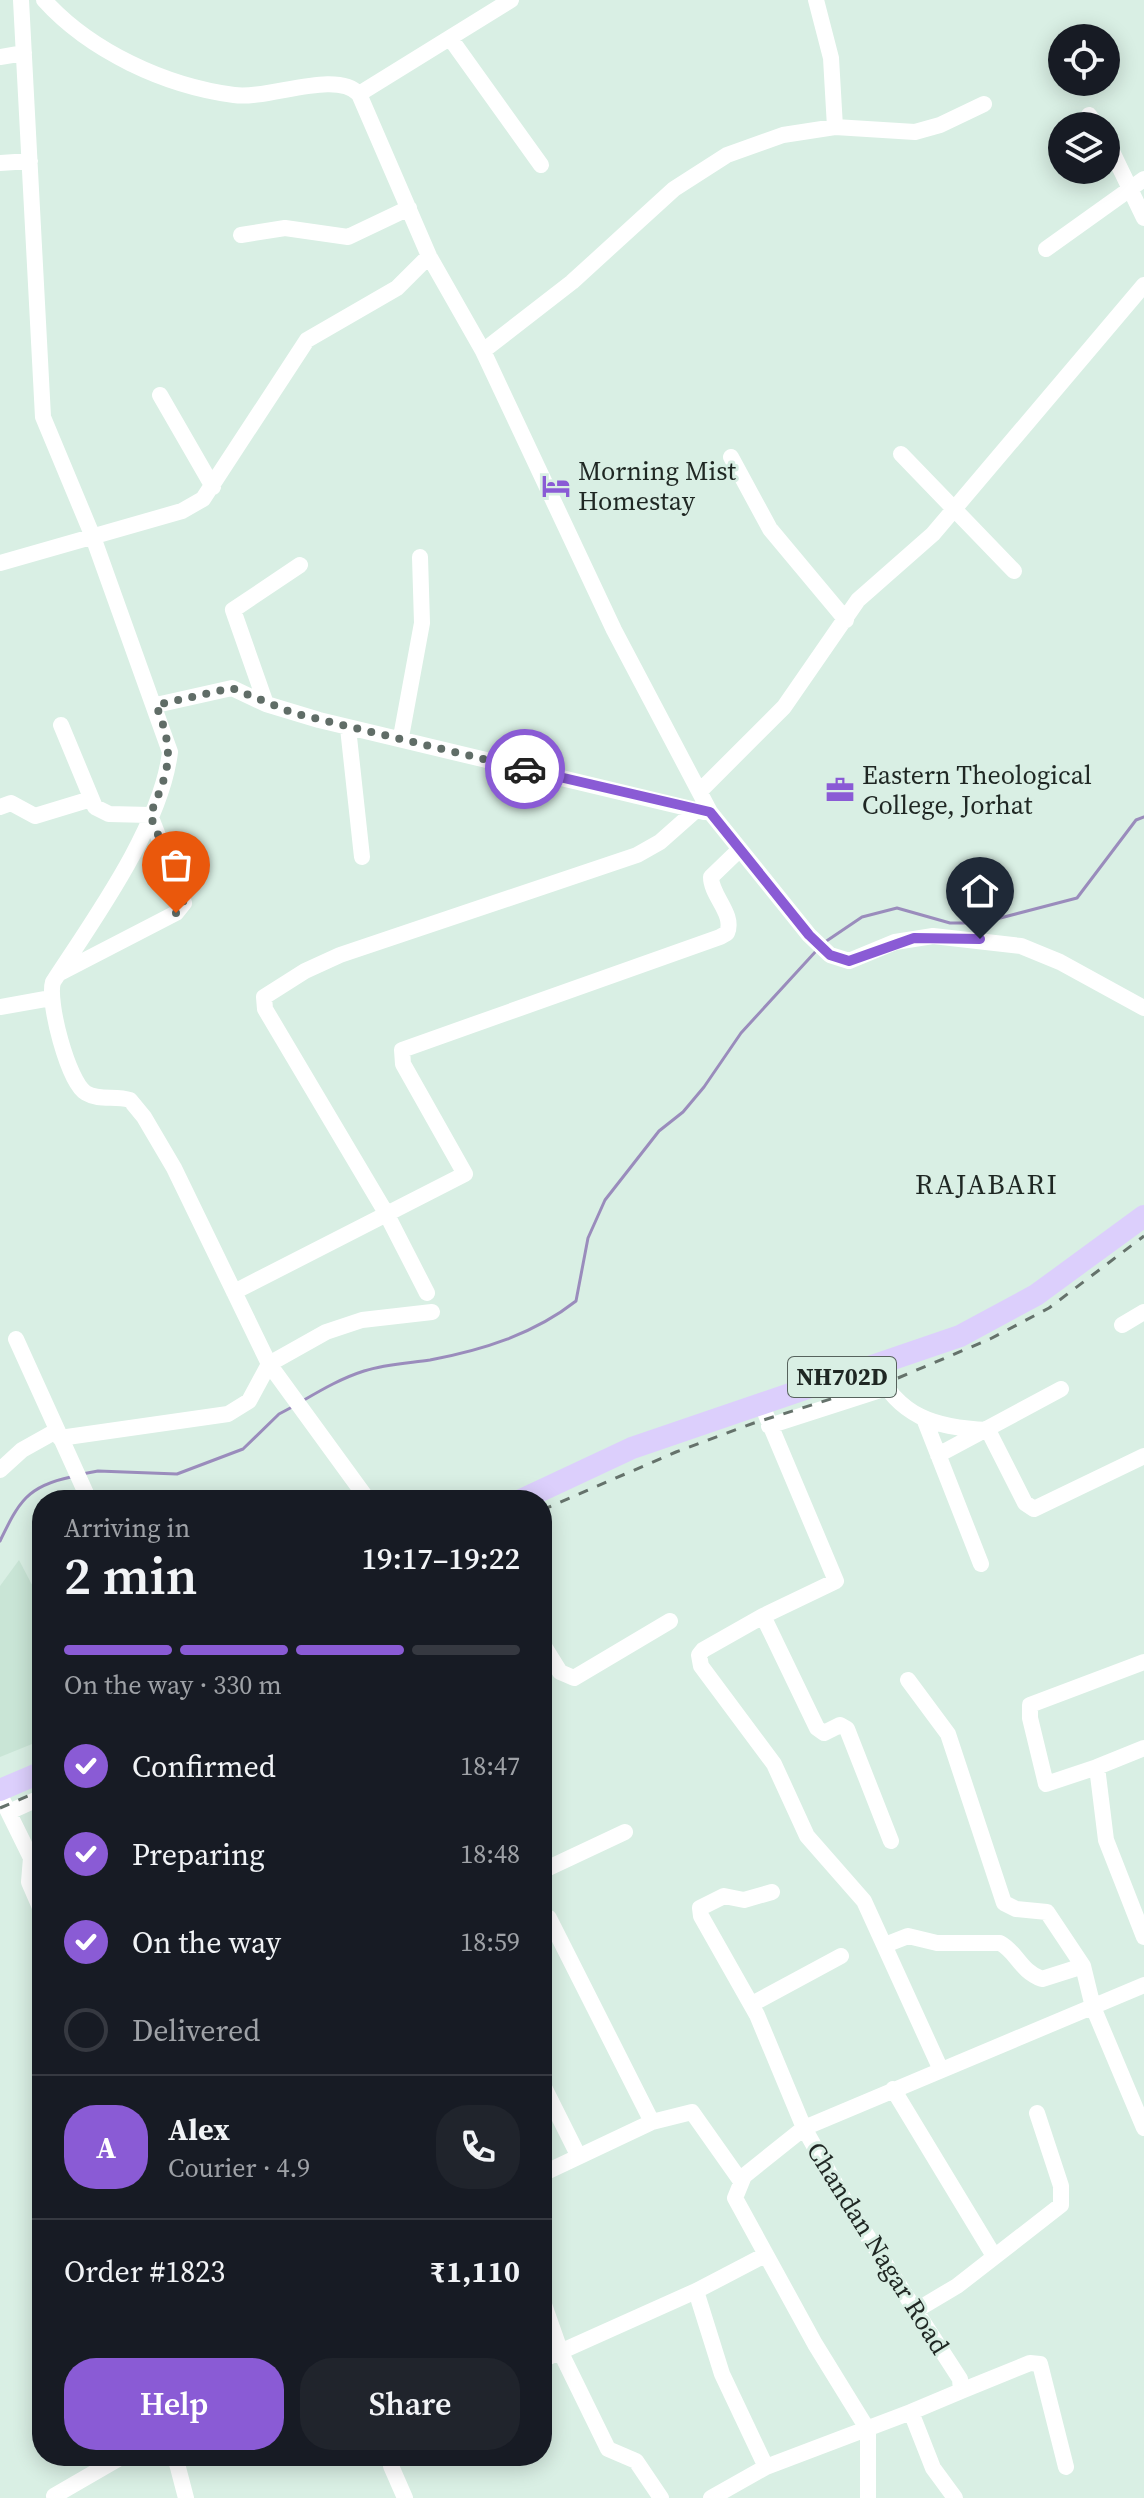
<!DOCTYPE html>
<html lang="en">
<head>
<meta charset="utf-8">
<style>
  :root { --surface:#171b24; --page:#20242c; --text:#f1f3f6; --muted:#9ea1a6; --line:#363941; --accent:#8a5bd5 }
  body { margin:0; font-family:"Source Serif 4",serif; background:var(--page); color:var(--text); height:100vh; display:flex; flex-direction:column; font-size:30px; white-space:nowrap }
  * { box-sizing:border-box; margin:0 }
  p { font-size:26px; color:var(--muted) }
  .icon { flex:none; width:44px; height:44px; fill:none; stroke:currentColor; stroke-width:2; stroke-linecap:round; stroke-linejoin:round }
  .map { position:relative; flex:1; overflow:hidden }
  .side { position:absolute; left:32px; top:1490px; width:520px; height:976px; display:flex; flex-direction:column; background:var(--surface); border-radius:32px; box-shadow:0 4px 20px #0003 }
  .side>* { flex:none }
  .fabs { position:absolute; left:1048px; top:24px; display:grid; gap:16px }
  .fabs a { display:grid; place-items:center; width:72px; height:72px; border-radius:50%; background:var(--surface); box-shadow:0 4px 20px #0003; font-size:40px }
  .pin { position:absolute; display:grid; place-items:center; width:68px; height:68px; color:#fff; margin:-82px -34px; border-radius:50% 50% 50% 0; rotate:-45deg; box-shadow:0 0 8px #0007 }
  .pin .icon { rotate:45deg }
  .courier { position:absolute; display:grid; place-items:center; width:80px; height:80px; margin:-40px; border:6px solid #8a5bd5; border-radius:50%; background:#fff; color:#222; box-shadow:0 2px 10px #0007 }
  .summary em { font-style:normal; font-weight:600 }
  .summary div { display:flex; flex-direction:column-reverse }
  .summary { display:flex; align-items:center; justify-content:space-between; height:136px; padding:0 32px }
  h1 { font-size:52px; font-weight:600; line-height:60px }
  .bar { display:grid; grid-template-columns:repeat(4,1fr); gap:12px 8px; align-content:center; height:96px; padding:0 32px }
  .bar i { height:10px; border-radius:6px; background:var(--line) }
  .bar .selected { background:var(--accent) }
  .bar p { grid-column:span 4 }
  .line { display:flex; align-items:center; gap:20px; padding:0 32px; border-top:2px solid var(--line) }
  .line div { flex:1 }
  .round { display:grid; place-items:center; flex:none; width:84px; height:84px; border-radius:32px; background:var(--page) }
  ol { padding:0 32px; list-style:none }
  li { display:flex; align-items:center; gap:24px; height:88px }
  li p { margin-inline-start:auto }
  li .icon { padding:8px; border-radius:50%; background:var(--accent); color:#fff; stroke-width:4 }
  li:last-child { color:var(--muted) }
  li i { width:44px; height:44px; border:4px solid var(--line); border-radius:50% }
  .action { display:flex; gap:16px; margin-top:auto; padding:16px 32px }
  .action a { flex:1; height:92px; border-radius:32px; background:var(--accent); color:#fff; font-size:32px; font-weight:600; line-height:92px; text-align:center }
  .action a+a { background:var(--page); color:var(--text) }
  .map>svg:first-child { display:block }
  .built { fill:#c9e5d6 }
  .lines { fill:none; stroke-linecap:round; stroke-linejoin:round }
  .stream { stroke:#9a8cbc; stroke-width:3 }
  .minor { stroke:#fff; stroke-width:16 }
  .highway { stroke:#dccffc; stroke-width:22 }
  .rail { stroke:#65726b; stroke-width:3; stroke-dasharray:10 10; stroke-linecap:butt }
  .done { stroke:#606d67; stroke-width:8; stroke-dasharray:0 14.4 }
  .route { stroke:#8a5bd5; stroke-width:10 }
  .labels { text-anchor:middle; stroke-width:6; stroke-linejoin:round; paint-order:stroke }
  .shield { fill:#d9efe4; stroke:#57635d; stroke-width:2 }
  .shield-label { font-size:24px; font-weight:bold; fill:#1f2723 }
  .poi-label { font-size:26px; fill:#1f2723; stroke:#d9efe4; text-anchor:start }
  .street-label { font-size:26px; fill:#1f2723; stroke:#d9efe4 }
  .neighbourhood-label { font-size:28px; letter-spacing:2px; fill:#1f2723; stroke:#d9efe4 }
</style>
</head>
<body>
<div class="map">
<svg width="1144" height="2498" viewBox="0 0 1144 2498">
  <rect width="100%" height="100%" fill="#d9efe4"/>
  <path class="built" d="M 19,1560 L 42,1604 L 42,1740 L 0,1757 L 0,1586 Z"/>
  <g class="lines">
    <path class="stream" d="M 825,942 L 862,917 L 897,908 L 950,923 L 981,923 L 1077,898 L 1136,820 L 1144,817
      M 304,1400 C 323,1389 342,1378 364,1371 C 385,1364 409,1363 430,1360 C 483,1350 534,1334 576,1301 L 588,1238 L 605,1200 L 659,1131 L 683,1112 L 704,1087 L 741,1033 L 817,950
      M 82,1474 L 98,1471 L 177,1474 L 243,1449 L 279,1414 L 294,1406
      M 0,1541 C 19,1502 27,1486 71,1477"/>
    <path class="minor" d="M 21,0 L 43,417 L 93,537 L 170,752 C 161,827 94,919 53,982 C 47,1001 68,1082 86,1093 C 99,1101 116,1095 130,1100 L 144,1117 L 174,1168 L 269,1364 L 368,1500
      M 44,0 C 90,51 165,86 234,95 C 268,100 336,69 359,94 L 429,256 L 483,351 L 614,630 L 710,812 L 809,935 L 830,955 L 849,961 L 895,942 L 933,936 L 1021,946 L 1060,962 L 1144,1008
      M 816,0 L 831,58 L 835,127
      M 450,38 L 541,165
      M 0,57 L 24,53
      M 359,94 L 511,0
      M 1089,115 L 1097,126
      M 1106,139 L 1144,218
      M 0,163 L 30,161
      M 241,235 L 285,228 L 348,237 L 409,208
      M 1046,249 L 1144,179
      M 483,351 L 572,282 L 674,189 L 727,155 L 783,135 L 835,127 L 915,132 L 940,125 L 984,104
      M 160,395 L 213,487
      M 901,454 L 1014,571
      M 731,457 L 770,529 L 846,620
      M 0,563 L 182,511 L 203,499 L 307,340 L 397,288 L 429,256
      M 266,704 L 233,610 L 300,565
      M 156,705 L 232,688 L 266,704 L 319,720 L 704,812
      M 348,728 L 362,857
      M 401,737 L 422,623 L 420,557
      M 700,791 L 784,707 L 858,600 L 933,534 L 1144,285
      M 0,807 L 11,803 L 35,816 L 91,799
      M 60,973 L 176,913 L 184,903 L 150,815 L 109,814 L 95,807 L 61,725
      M 0,1007 L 51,998
      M 234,1292 L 465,1174 L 403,1064 L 402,1050 L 720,937 L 727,933 C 735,914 711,896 711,877 L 739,850
      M 427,1293 L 386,1213 L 265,1009 L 264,997 L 305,971 L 340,955 L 637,855 L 660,842 L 695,811
      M 1122,1325 L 1144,1312
      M 16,1339 L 89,1500
      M 874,1367 C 899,1417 935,1428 988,1430 L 1025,1503 L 1034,1509 L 1144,1456
      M 761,1403 L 836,1581 L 763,1616 L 817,1728 L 824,1733 L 840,1725 L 847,1729 L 891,1841
      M 925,1421 L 981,1564
      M 769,1426 L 887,1388
      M 60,1438 L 228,1414 L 249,1401 L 269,1364 L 326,1332 L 362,1320 L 432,1312
      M 938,1455 L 1061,1389
      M 0,1470 L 22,1450 L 56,1431
      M 763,1616 L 703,1650 L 699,1655 L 701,1666 L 774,1764 L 807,1836 L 864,1901 L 941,2070
      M 542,1643 L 560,1672 L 574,1678 L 670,1621
      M 908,1680 L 948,1734 L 1004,1903 L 1016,1909 L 1047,1912 L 1083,1966 L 1093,2007 L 1144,2128
      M 1144,1748 L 1097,1767 L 1106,1840 L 1144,1937
      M 1097,1767 L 1046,1784 L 1030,1718 L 1030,1705 L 1144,1662
      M 0,1795 L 31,1858 L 29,1882 L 42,1912
      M 9,1812 L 42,1797
      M 542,1871 L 625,1832
      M 772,1892 L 744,1900 L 724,1896 L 700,1908 L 701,1916 L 757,2015 L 804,2128 L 744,2176 L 735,2198 L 815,2344 L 868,2430 L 868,2498
      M 542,1922 L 549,1918 L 652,2122 L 692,2112 L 740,2180
      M 885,1945 L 908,1936 L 937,1943 L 1000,1943 C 1017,1952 1020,1971 1042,1979 L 1083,1966
      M 752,2004 L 841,1956
      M 542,2083 L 578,2155
      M 893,2089 L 994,2256
      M 542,2174 L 652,2122
      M 696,2291 L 722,2374 L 766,2467
      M 542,2299 L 561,2353 L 608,2449 L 636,2461 L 661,2498
      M 915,2311 L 957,2286 L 1061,2205 L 1061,2186 L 1037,2113
      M 542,2360 L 696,2291 L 765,2255
      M 961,2391 L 1030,2363 L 1040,2364 L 1066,2467
      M 175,2456 L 186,2498
      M 392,2456 L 391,2466 L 405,2498
      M 54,2496 L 123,2456
      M 711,2498 L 766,2467 L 911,2412
      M 955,2498 L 933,2468 L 911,2412 L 961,2391 L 960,2379 L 848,2206 L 804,2128 L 1144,1985"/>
    <path class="highway" d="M 521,1500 L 632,1448 L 960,1336 L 1036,1295 L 1144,1216
      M 0,1790 L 42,1772"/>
    <path class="rail" d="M 542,1510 L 676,1452 L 754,1423 L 898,1378 L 990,1339 L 1049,1308 L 1144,1236
      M 0,1808 L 42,1790"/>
  </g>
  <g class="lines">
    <path class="done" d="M 176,913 L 182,907 L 184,898 L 150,815 C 170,768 175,753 156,705 L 232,688 L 293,713 L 525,769"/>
    <path class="route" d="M 525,769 L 710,812 L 809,935 L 830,955 L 849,961 L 914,938 L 980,939"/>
  </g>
  <defs>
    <symbol id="hotel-bare" viewBox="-9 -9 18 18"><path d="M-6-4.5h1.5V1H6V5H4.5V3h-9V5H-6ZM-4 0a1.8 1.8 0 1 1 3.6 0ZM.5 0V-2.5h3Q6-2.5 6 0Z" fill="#8a5bd5" stroke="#d9efe4" stroke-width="2.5" paint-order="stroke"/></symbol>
    <symbol id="office-bare" viewBox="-9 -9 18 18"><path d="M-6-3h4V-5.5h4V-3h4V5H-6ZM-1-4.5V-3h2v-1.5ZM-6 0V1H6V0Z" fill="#8a5bd5" stroke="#d9efe4" stroke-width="2.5" paint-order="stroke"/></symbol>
  </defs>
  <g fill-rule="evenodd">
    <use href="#hotel-bare" x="536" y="466" width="40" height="40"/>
    <use href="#office-bare" x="820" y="770" width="40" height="40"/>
  </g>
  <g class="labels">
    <rect class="shield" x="788" y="1357" width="108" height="40" rx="6"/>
    <g class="shield-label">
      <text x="842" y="1385">NH702D</text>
    </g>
    <g class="poi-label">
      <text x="578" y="480">Morning Mist<tspan x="578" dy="30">Homestay</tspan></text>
      <text x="862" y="784">Eastern Theological<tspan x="862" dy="30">College, Jorhat</tspan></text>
    </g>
    <g class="street-label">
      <text transform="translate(878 2248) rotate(58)" y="9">Chandan Nagar Road</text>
    </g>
    <g class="neighbourhood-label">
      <text x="987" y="1194">RAJABARI</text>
    </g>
  </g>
</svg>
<div class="fabs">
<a><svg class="icon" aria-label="locate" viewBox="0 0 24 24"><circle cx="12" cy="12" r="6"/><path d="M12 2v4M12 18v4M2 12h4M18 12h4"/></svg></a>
<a><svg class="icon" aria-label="layers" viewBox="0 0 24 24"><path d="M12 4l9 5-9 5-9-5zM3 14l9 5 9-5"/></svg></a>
</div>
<div class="pin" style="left:176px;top:913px;background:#ea580c"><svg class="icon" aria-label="bag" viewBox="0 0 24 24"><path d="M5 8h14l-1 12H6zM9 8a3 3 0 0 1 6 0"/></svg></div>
<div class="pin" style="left:980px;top:939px;background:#1f2937"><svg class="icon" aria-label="home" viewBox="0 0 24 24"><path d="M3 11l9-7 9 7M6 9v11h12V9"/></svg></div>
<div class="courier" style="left:525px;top:769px"><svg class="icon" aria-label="car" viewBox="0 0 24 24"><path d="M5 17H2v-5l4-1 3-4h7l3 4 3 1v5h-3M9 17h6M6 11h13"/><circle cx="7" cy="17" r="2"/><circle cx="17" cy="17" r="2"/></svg></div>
<section class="side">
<div class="summary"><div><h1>2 min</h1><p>Arriving in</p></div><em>19:17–19:22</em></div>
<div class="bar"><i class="selected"></i><i class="selected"></i><i class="selected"></i><i></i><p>On the way · 330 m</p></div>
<ol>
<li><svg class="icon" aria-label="check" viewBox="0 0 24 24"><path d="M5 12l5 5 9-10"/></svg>Confirmed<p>18:47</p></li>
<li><svg class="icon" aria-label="check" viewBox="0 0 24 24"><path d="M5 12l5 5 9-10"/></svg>Preparing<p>18:48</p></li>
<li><svg class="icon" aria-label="check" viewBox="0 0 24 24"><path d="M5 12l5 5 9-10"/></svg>On the way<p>18:59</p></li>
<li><i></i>Delivered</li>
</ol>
<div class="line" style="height:144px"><b class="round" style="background:var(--accent);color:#fff">A</b><div><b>Alex</b><p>Courier · 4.9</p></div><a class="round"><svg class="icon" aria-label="phone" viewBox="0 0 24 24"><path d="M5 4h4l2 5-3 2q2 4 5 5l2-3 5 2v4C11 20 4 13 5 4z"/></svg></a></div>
<div class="line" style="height:104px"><div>Order #1823</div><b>₹1,110</b></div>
<div class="action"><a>Help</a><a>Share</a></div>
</section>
</div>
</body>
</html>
